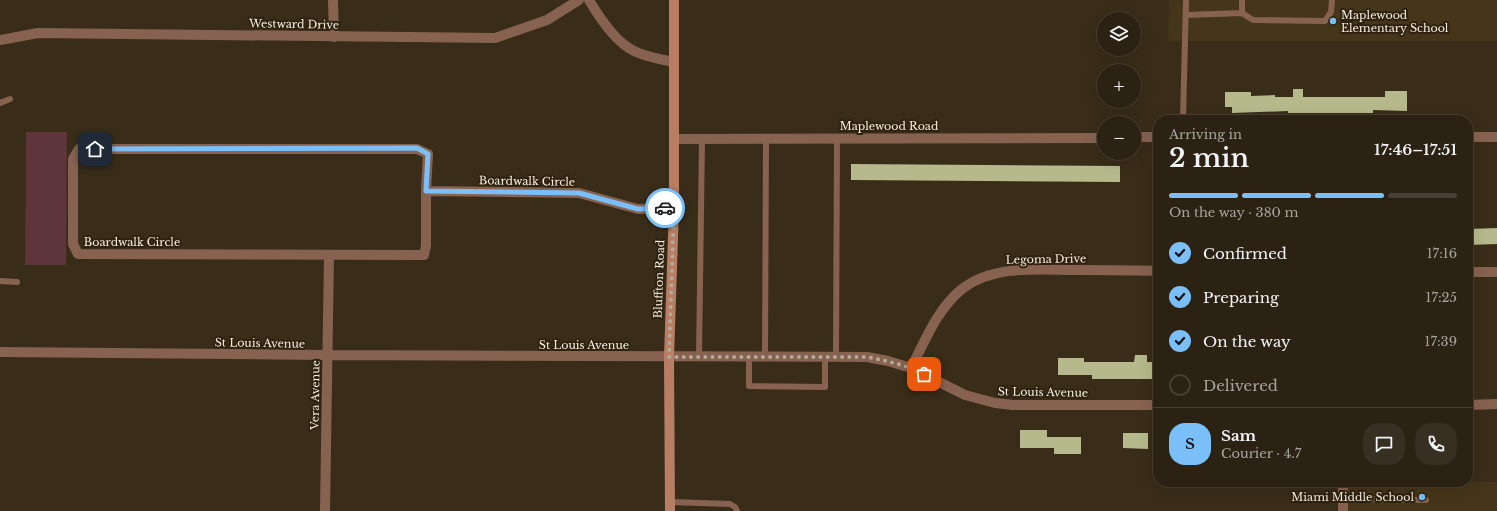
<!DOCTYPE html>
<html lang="en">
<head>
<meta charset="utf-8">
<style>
  :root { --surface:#2b2213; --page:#372f21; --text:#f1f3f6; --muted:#a6a4a0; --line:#473f33; --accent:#7abff8 }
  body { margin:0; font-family:"Libre Baskerville",serif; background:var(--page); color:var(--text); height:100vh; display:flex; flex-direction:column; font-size:15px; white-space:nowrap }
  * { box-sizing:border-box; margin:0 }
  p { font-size:13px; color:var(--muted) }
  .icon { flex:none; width:22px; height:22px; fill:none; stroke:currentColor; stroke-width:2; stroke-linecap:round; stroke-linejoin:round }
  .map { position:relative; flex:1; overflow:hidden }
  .details { position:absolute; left:1153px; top:115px; width:320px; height:372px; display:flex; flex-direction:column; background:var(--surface); border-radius:16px; box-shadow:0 4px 16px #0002,0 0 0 1px var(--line) }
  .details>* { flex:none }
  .buttons { position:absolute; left:1097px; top:12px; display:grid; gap:8px }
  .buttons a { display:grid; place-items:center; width:44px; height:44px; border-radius:50%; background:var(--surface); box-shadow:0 4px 16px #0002,0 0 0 1px var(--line); font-size:20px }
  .pin { position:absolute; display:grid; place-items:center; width:34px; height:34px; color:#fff; margin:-17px; border-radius:8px; box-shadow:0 2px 6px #0006 }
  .courier { position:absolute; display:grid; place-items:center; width:40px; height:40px; margin:-20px; border:3px solid #7abff8; border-radius:50%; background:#fff; color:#222; box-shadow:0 1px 5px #0007 }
  .headline em { font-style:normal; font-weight:600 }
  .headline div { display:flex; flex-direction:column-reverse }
  .headline { display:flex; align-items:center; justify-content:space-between; height:68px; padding:0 16px }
  h1 { font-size:26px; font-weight:600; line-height:30px }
  .bar { display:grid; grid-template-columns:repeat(4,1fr); gap:6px 4px; align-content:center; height:48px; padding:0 16px }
  .bar i { height:5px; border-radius:3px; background:var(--line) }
  .bar .current { background:var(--accent) }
  .bar p { grid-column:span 4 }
  .line { display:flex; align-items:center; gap:10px; padding:0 16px; border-top:1px solid var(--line) }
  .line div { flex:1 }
  .round { display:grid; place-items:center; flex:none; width:42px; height:42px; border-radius:16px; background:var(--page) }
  ol { padding:0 16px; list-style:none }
  li { display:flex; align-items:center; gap:12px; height:44px }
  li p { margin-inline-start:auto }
  li .icon { padding:4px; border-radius:50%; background:var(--accent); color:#111; stroke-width:4 }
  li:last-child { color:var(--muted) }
  li i { width:22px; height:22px; border:2px solid var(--line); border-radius:50% }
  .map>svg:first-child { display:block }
  .built { fill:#45351a }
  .green { fill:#5d353a }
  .building { fill:#b5b98b }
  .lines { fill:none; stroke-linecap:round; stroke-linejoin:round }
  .service { stroke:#876251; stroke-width:6 }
  .minor { stroke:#876251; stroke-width:10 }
  .secondary { stroke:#b87e63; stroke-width:10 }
  .done { stroke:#b3aa9a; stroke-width:4; stroke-dasharray:0 7.2 }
  .route { stroke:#7abff8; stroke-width:5 }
  .poi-dot { fill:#7abff8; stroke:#2f230f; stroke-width:1.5 }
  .labels { text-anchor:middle; stroke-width:4; stroke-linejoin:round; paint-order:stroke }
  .poi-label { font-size:11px; fill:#f5ede0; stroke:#2f230f; text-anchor:start }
  .street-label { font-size:11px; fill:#f5ede0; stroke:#2f230f }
</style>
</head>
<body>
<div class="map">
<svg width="1497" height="511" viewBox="0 0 1497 511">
  <rect width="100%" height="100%" fill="#392d19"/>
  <path class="built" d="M 1169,0 L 1497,0 L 1497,41 L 1168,41 Z
    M 1347,482 L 1497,482 L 1497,511 L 1347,511 Z"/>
  <path class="green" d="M 26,132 L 67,132 L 66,265 L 25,265 Z"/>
  <path class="building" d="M 1293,89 L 1303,89 L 1303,97 L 1385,97 L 1385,91 L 1407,91 L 1407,111 L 1373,110 L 1373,113 L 1288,113 L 1288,111 L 1232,113 L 1232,107 L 1225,107 L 1225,92 L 1251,92 L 1251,96 L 1275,95 L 1275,97 L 1293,97 Z
    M 851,164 L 1120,166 L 1120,182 L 851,180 Z
    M 1497,228 L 1497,244 L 1468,245 L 1468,229 Z
    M 1135,355 L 1147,355 L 1147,362 L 1154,362 L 1154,379 L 1092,379 L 1092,375 L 1058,375 L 1058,358 L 1084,358 L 1084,362 L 1134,362 Z
    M 1020,430 L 1047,430 L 1047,437 L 1081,437 L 1081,454 L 1054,454 L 1054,448 L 1020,448 Z
    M 1123,433 L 1148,433 L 1148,449 L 1123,448 Z"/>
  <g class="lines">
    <path class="service" d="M 1242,13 L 1242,0
      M 1186,15 L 1242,13 L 1253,20 L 1325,21 L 1331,12 L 1332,0
      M 0,103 L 10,99
      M 1183,120 L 1186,0
      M 0,281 L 17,282
      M 699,357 L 702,139
      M 749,357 L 749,386 L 825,387 L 825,358
      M 765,357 L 766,139
      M 836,358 L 837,138
      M 1343,499 L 1426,500
      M 670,502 L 730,504 L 735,507 L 737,511"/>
    <path class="minor" d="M 333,0 L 334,37
      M 589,0 C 599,17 615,42 634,51 C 646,57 660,59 673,62
      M 0,40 L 38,33 L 495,38 L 547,20 L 579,0
      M 1134,137 L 1158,137
      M 1468,137 L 1497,137
      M 674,139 L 1104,138
      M 79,149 L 417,149 L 428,154 L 426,191 L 426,246 L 424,255 L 78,254 L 73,244 L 73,159 Z
      M 426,191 L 579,193 L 638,209 L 674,208
      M 1468,272 L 1497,272
      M 0,352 L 327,355 L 867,357 L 888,361 L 911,368 L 965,395 L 995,403 L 1013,405 L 1158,405
      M 911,368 C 925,341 937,309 962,289 C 994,264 1040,270 1079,270 C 1105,270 1132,270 1158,271
      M 1468,405 L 1497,404
      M 325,511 L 329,255
      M 1343,511 L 1343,482"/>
    <path class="secondary" d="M 670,511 L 669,357 L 674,208 L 674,0"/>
  </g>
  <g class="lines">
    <path class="done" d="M 665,208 L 674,208 L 669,357 L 867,357 C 887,361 906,365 924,374"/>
    <path class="route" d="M 95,149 L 417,148 L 428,154 L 426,191 L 579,193 L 638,209 L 665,208"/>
  </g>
  <g class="poi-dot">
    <circle cx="1333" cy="21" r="4"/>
    <circle cx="1422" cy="497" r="4"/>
  </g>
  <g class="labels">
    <g class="poi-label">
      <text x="1341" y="19">Maplewood<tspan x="1341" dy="13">Elementary School</tspan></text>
      <text x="1414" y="501" text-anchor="end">Miami Middle School</text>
    </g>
    <g class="street-label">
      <text transform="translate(294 24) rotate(1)" y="4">Westward Drive</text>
      <text x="889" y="130">Maplewood Road</text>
      <text transform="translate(527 181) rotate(1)" y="4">Boardwalk Circle</text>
      <text x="132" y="246">Boardwalk Circle</text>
      <text transform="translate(1046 259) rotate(-1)" y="4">Legoma Drive</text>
      <text transform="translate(659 279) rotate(-88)" y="4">Bluffton Road</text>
      <text transform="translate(260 343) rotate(1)" y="4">St Louis Avenue</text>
      <text x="584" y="349">St Louis Avenue</text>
      <text transform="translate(1043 392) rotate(1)" y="4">St Louis Avenue</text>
      <text transform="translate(315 395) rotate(-89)" y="4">Vera Avenue</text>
    </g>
  </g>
</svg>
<div class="buttons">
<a><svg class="icon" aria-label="layers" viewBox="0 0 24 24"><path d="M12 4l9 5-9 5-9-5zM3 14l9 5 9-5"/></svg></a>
<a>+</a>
<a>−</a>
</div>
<div class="pin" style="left:924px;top:374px;background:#ea580c"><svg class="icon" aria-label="bag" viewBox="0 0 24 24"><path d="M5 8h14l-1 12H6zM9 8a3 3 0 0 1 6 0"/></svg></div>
<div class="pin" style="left:95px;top:149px;background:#1f2937"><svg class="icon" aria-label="home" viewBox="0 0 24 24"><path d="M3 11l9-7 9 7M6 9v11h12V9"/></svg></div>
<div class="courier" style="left:665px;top:208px"><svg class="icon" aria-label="car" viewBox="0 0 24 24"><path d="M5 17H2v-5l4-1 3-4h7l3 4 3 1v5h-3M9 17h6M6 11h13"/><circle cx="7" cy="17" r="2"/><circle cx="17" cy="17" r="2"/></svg></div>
<section class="details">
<div class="headline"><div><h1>2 min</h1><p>Arriving in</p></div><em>17:46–17:51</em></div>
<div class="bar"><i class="current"></i><i class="current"></i><i class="current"></i><i></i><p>On the way · 380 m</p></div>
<ol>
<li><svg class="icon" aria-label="check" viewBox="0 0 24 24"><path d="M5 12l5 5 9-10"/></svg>Confirmed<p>17:16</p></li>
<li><svg class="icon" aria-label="check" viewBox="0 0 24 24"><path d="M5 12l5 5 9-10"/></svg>Preparing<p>17:25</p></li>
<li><svg class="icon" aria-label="check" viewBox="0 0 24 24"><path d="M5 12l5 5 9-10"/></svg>On the way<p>17:39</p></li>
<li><i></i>Delivered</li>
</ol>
<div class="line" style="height:72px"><b class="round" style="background:var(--accent);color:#111">S</b><div><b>Sam</b><p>Courier · 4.7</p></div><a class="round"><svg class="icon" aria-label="chat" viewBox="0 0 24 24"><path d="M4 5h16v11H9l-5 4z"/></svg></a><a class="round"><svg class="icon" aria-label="phone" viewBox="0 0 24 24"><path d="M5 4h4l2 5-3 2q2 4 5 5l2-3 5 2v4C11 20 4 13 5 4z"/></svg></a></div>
</section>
</div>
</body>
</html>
